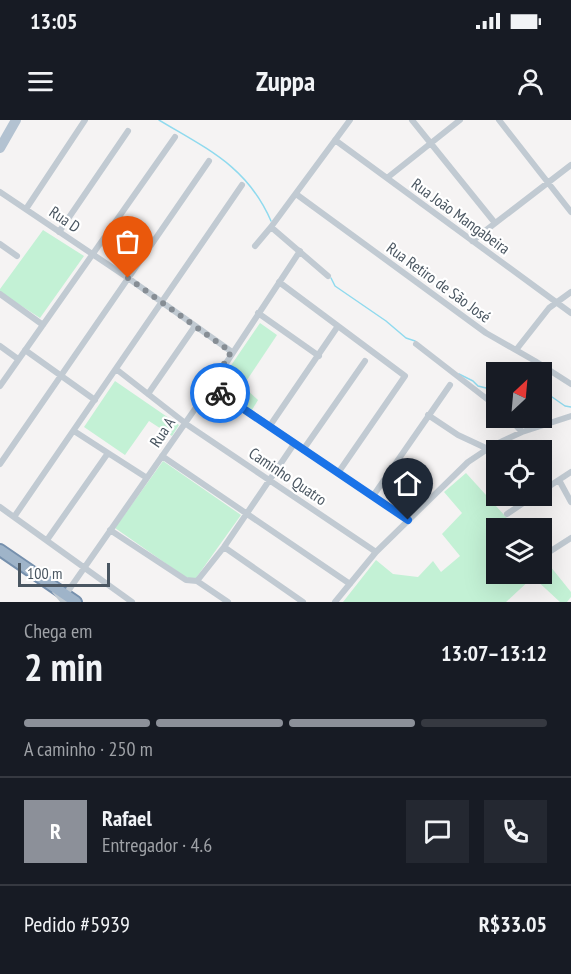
<!DOCTYPE html>
<html lang="pt">
<head>
<meta charset="utf-8">
<style>
  :root { --surface:#171b24; --page:#242831; --text:#f1f3f6; --muted:#9ea1a6; --line:#363941; --accent:#8c9099 }
  body { margin:0; font-family:"PT Sans Narrow",sans-serif; background:var(--page); color:var(--text); height:100vh; display:flex; flex-direction:column; font-size:22px; white-space:nowrap }
  * { box-sizing:border-box; margin:0 }
  p { font-size:20px; color:var(--muted) }
  .icon { flex:none; width:33px; height:33px; fill:none; stroke:currentColor; stroke-width:2; stroke-linecap:round; stroke-linejoin:round }
  .map { position:relative; height:482px; overflow:hidden }
  .sheet { display:flex; flex-direction:column; background:var(--surface); flex:1 }
  .sheet>* { flex:none }
  .needle { width:39px; rotate:26deg }
  .fabs { position:absolute; left:486px; top:242px; display:grid; gap:12px }
  .fabs a { display:grid; place-items:center; width:66px; height:66px; border-radius:0px; background:var(--surface); box-shadow:0 6px 24px #0002; font-size:30px }
  .scale { position:absolute; left:18px; bottom:15px; width:92px; box-sizing:border-box; padding-left:6px; border:3px solid #4a5661; border-top:0; font-size:16px; line-height:21px; white-space:nowrap; color:#4a5661; -webkit-text-stroke:4px #fff; paint-order:stroke }
  .pin { position:absolute; display:grid; place-items:center; width:51px; height:51px; color:#fff; margin:-62px -26px; border-radius:50% 50% 50% 0; rotate:-45deg; box-shadow:0 0 6px #0007 }
  .pin .icon { rotate:45deg }
  .courier { position:absolute; display:grid; place-items:center; width:60px; height:60px; margin:-30px; border:4px solid #1a73e8; border-radius:50%; background:#fff; color:#222; box-shadow:0 2px 8px #0007 }
  .headline em { font-style:normal; font-weight:700 }
  .headline div { display:flex; flex-direction:column-reverse }
  .headline { display:flex; align-items:center; justify-content:space-between; height:102px; padding:0 24px }
  h1 { font-size:39px; font-weight:700; line-height:45px }
  .bar { display:grid; grid-template-columns:repeat(4,1fr); gap:9px 6px; align-content:center; height:72px; padding:0 24px }
  .bar i { height:8px; border-radius:4px; background:var(--line) }
  .bar .active { background:var(--accent) }
  .bar p { grid-column:span 4 }
  .line { display:flex; align-items:center; gap:15px; padding:0 24px; border-top:2px solid var(--line) }
  .line div { flex:1 }
  .round { display:grid; place-items:center; flex:none; width:63px; height:63px; border-radius:0px; background:var(--page) }
  .status { display:flex; justify-content:space-between; align-items:center; height:42px; padding:0 30px; background:var(--surface); direction:ltr }
  .status svg { height:16px; fill:currentColor }
  header { display:flex; justify-content:space-between; align-items:center; height:78px; padding:0 24px; background:var(--surface); font-size:27px; font-weight:700 }
  .map>svg:first-child { display:block }
  .green { fill:#c3f1d5 }
  .lines { fill:none; stroke-linecap:round; stroke-linejoin:round }
  .stream { stroke:#90daee; stroke-width:1.5 }
  .trunk-casing { stroke:#7690ad; stroke-width:14 }
  .minor { stroke:#c1cad2; stroke-width:6 }
  .primary { stroke:#b3c2d1; stroke-width:10 }
  .trunk { stroke:#9fb4c9; stroke-width:10 }
  .done { stroke:#868d94; stroke-width:6; stroke-dasharray:0 10.8 }
  .route { stroke:#1a73e8; stroke-width:8 }
  .labels { text-anchor:middle; stroke-width:4.5; stroke-linejoin:round; paint-order:stroke }
  .street-label { font-size:16px; fill:#4a5661; stroke:#fff }
</style>
</head>
<body>
<div class="status"><b>13:05</b><svg viewBox="0 0 49 12"><path d="M0 12V9h3v3zM5 12V6h3v6zM10 12V3h3v9zM15 12V0h3v12zM26 1h20v11H26zM47 4h2v5h-2z"/></svg></div>
<header><svg class="icon" aria-label="menu" viewBox="0 0 24 24"><path d="M4 6h16M4 12h16M4 18h16"/></svg>Zuppa<svg class="icon" aria-label="person" viewBox="0 0 24 24"><circle cx="12" cy="8" r="4"/><path d="M4 21q1-7 8-7t8 7"/></svg></header>
<div class="map">
<svg width="571" height="482" viewBox="0 0 571 482">
  <rect width="100%" height="100%" fill="#f5f3f3"/>
  <path class="green" d="M 43,110 L 84,136 L 40,198 L 0,172 L 0,169 Z
    M 260,203 L 277,215 L 243,266 L 258,280 L 252,290 L 217,266 Z
    M 115,261 L 179,305 L 172,316 L 149,301 L 125,335 L 84,307 Z
    M 163,341 L 241,395 L 196,458 L 190,459 L 181,454 L 115,408 Z
    M 466,353 L 516,408 L 496,408 L 496,453 L 542,453 L 542,436 L 571,472 L 571,477 L 567,482 L 560,482 L 533,457 L 506,482 L 343,482 L 376,440 L 393,454 L 418,457 L 433,441 L 441,452 L 460,436 L 442,414 L 462,393 L 444,372 Z"/>
  <g class="lines">
    <path class="stream" d="M 159,0 C 207,29 247,46 271,101
      M 331,158 L 335,166 L 386,201 L 406,218 L 415,221
      M 459,254 L 473,261 L 478,266 L 486,268 L 491,261 L 496,260
      M 542,270 L 565,286 L 571,287"/>
    <defs>
      <path id="trunk" d="M 0,430 L 76,482"/>
    </defs>
    <use href="#trunk" class="trunk-casing"/>
    <path class="minor" d="M 412,0 L 495,103
      M 499,0 L 571,92
      M 335,20 L 571,193
      M 387,58 L 460,0
      M 0,72 L 128,158 L 232,232
      M 296,74 L 486,213 L 535,241 L 571,264
      M 26,89 L 85,0
      M 271,107 L 350,0
      M 59,112 L 128,11
      M 472,121 L 571,45
      M 0,124 L 17,136
      M 255,126 L 271,107 L 328,156
      M 279,162 L 405,256 L 338,353
      M 0,174 L 43,205
      M 258,193 L 319,236
      M 416,224 L 496,286
      M 0,226 L 18,239
      M 25,230 L 95,280
      M 516,230 L 549,188 L 571,172
      M 116,249 L 189,306 L 376,432
      M 0,266 L 175,17
      M 211,266 L 408,400
      M 148,274 L 195,206
      M 428,295 L 458,315 L 488,329
      M 508,297 L 522,312
      M 269,307 L 338,206
      M 303,330 L 365,241
      M 108,333 L 147,358
      M 162,336 L 350,464
      M 0,344 L 209,41
      M 559,360 L 571,382
      M 542,371 L 571,352
      M 373,376 L 450,265
      M 0,387 L 132,482
      M 507,394 L 535,375
      M 14,397 L 242,65
      M 110,410 L 186,460 L 197,461 L 224,427 L 294,324
      M 47,420 L 108,333 L 74,311
      M 224,427 L 303,482
      M 546,434 L 571,418
      M 197,461 L 228,482
      M 55,471 L 64,482
      M 66,474 L 211,266 L 300,131
      M 335,482 L 376,432 L 468,342 L 492,326 L 522,312 L 571,296"/>
    <path class="primary" d="M 0,28 L 16,0"/>
    <use href="#trunk" class="trunk"/>
  </g>
  <g class="lines">
    <path class="done" d="M 128,158 L 231,232 L 211,266 L 220,273"/>
    <path class="route" d="M 220,273 L 408,400"/>
  </g>
  <g class="labels">
    <g class="street-label">
      <text transform="translate(461 96) rotate(36)" y="6">Rua João Mangabeira</text>
      <text transform="translate(65 99) rotate(34)" y="6">Rua D</text>
      <text transform="translate(439 162) rotate(36)" y="6">Rua Retiro de São José</text>
      <text transform="translate(162 312) rotate(-56)" y="6">Rua A</text>
      <text transform="translate(288 356) rotate(34)" y="6">Caminho Quatro</text>
    </g>
  </g>
</svg>
<div class="fabs">
<a><svg class="needle" viewBox="-14 -14 28 28"><path d="M0-13l5 13h-10z" fill="#e53935"/><path d="M0 13l5-13h-10z" fill="#9ea1a6"/></svg></a>
<a><svg class="icon" aria-label="locate" viewBox="0 0 24 24"><circle cx="12" cy="12" r="6"/><path d="M12 2v4M12 18v4M2 12h4M18 12h4"/></svg></a>
<a><svg class="icon" aria-label="layers" viewBox="0 0 24 24"><path d="M12 4l9 5-9 5-9-5zM3 14l9 5 9-5"/></svg></a>
</div>
<div class="scale">100 m</div>
<div class="pin" style="left:128px;top:158px;background:#ea580c"><svg class="icon" aria-label="bag" viewBox="0 0 24 24"><path d="M5 8h14l-1 12H6zM9 8a3 3 0 0 1 6 0"/></svg></div>
<div class="pin" style="left:408px;top:400px;background:#1f2937"><svg class="icon" aria-label="home" viewBox="0 0 24 24"><path d="M3 11l9-7 9 7M6 9v11h12V9"/></svg></div>
<div class="courier" style="left:220px;top:273px"><svg class="icon" aria-label="bike" viewBox="0 0 24 24"><circle cx="6" cy="16" r="4"/><circle cx="18" cy="16" r="4"/><path d="M6 16l4-8h5l3 8M10 8l3 8H6M13 5h3"/></svg></div>
</div>
<section class="sheet">
<div class="headline"><div><h1>2 min</h1><p>Chega em</p></div><em>13:07–13:12</em></div>
<div class="bar"><i class="active"></i><i class="active"></i><i class="active"></i><i></i><p>A caminho · 250 m</p></div>
<div class="line" style="height:108px"><b class="round" style="background:var(--accent);color:#fff">R</b><div><b>Rafael</b><p>Entregador · 4.6</p></div><a class="round"><svg class="icon" aria-label="chat" viewBox="0 0 24 24"><path d="M4 5h16v11H9l-5 4z"/></svg></a><a class="round"><svg class="icon" aria-label="phone" viewBox="0 0 24 24"><path d="M5 4h4l2 5-3 2q2 4 5 5l2-3 5 2v4C11 20 4 13 5 4z"/></svg></a></div>
<div class="line" style="height:78px"><div>Pedido #5939</div><b>R$33.05</b></div>
</section>
</body>
</html>
